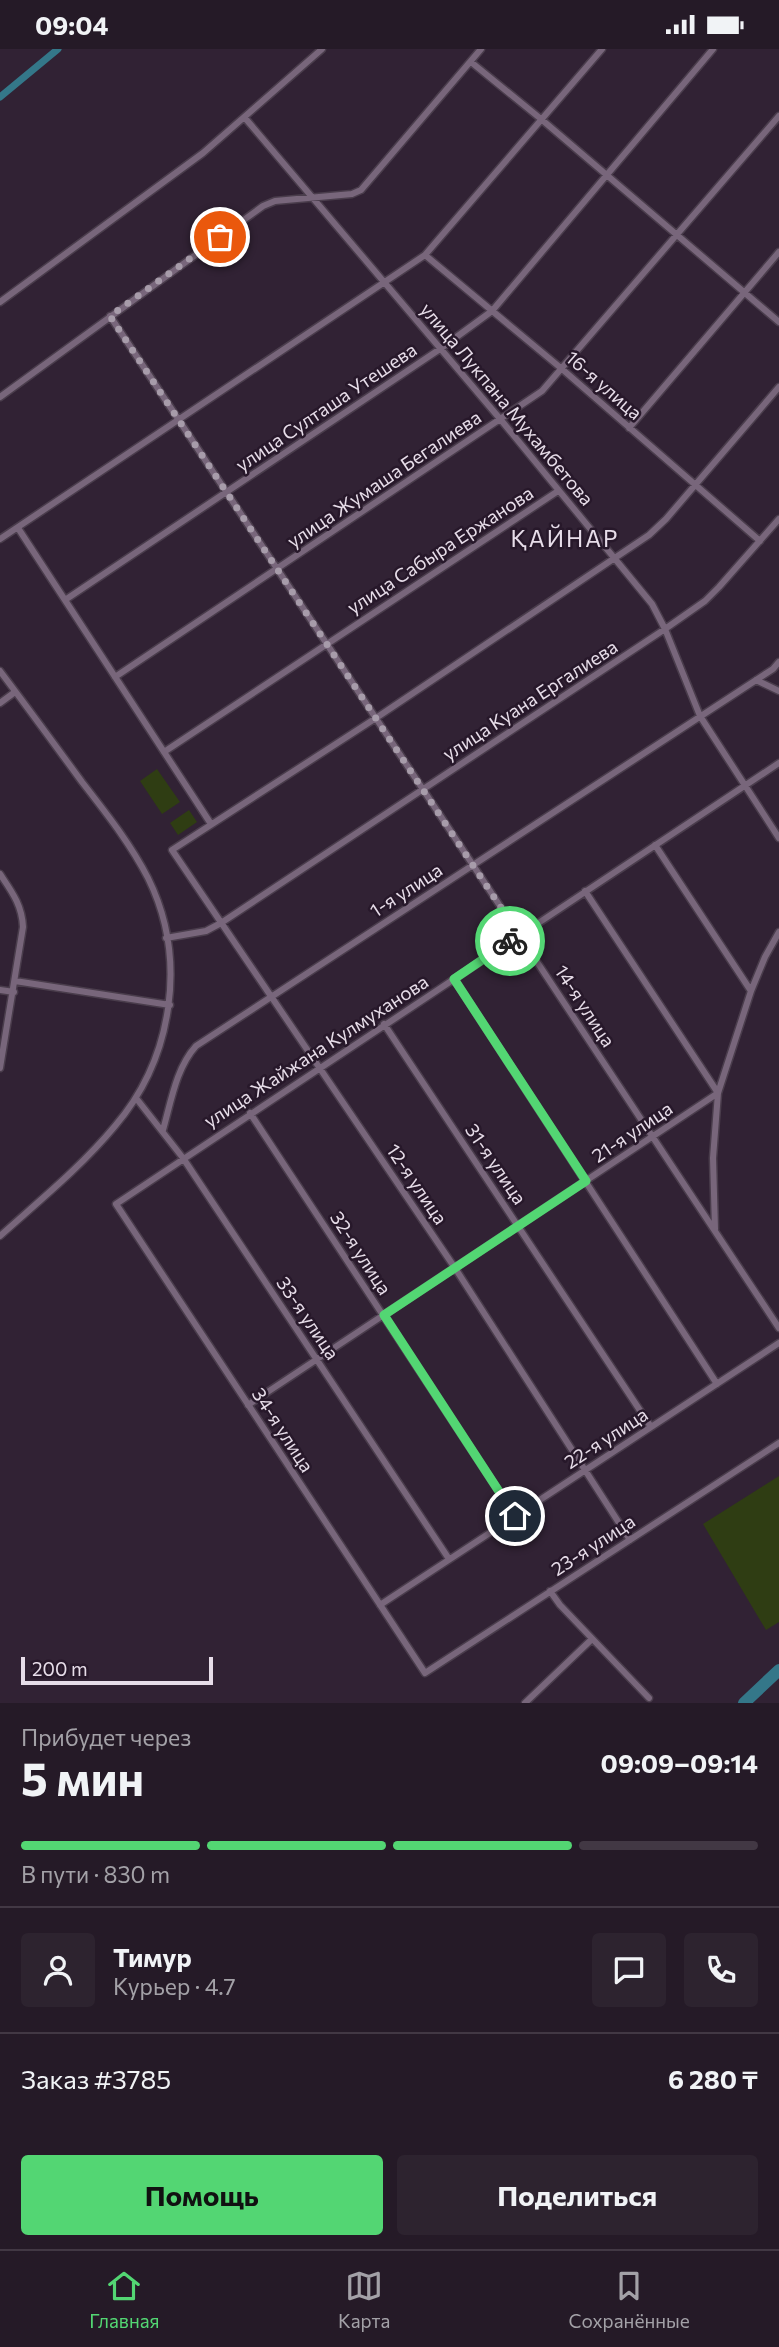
<!DOCTYPE html>
<html lang="ru">
<head>
<meta charset="utf-8">
<style>
  :root { --surface:#251a27; --page:#2d232f; --text:#f1f3f6; --muted:#a3a1a7; --line:#423844; --accent:#53d673 }
  body { margin:0; font-family:Commissioner,sans-serif; background:var(--page); color:var(--text); height:100vh; display:flex; flex-direction:column; font-size:26px; white-space:nowrap }
  * { box-sizing:border-box; margin:0 }
  p { font-size:23px; color:var(--muted) }
  .icon { flex:none; width:38px; height:38px; fill:none; stroke:currentColor; stroke-width:2; stroke-linecap:round; stroke-linejoin:round }
  .map { position:relative; height:1654px; overflow:hidden }
  .panel { display:flex; flex-direction:column; background:var(--surface); flex:1 }
  .panel>* { flex:none }
  .scale { position:absolute; left:21px; bottom:18px; width:192px; box-sizing:border-box; padding-left:7px; border:4px solid #e7dde9; border-top:0; font-size:19px; line-height:24px; white-space:nowrap; color:#e7dde9; -webkit-text-stroke:5px #27182a; paint-order:stroke }
  .pin { position:absolute; display:grid; place-items:center; width:60px; height:60px; color:#fff; margin:-30px; border:4px solid #fff; border-radius:50%; box-shadow:0 2px 7px #0007 }
  .courier { position:absolute; display:grid; place-items:center; width:70px; height:70px; margin:-35px; border:5px solid #53d673; border-radius:50%; background:#fff; color:#222; box-shadow:0 2px 9px #0007 }
  .head em { font-style:normal; font-weight:700 }
  .head div { display:flex; flex-direction:column-reverse }
  .head { display:flex; align-items:center; justify-content:space-between; height:119px; padding:0 21px }
  h1 { font-size:46px; font-weight:700; line-height:52px }
  .bar { display:grid; grid-template-columns:repeat(4,1fr); gap:10px 7px; align-content:center; height:84px; padding:0 21px }
  .bar i { height:9px; border-radius:5px; background:var(--line) }
  .bar .selected { background:var(--accent) }
  .bar p { grid-column:span 4 }
  .line { display:flex; align-items:center; gap:18px; padding:0 21px; border-top:2px solid var(--line) }
  .line div { flex:1 }
  .round { display:grid; place-items:center; flex:none; width:74px; height:74px; border-radius:7px; background:var(--page) }
  .action { display:flex; gap:14px; margin-top:auto; padding:14px 21px }
  .action a { flex:1; height:80px; border-radius:7px; background:var(--accent); color:#111; font-size:28px; font-weight:700; line-height:80px; text-align:center }
  .action a+a { background:var(--page); color:var(--text) }
  .status { display:flex; justify-content:space-between; align-items:center; height:49px; padding:0 35px; background:var(--surface); direction:ltr }
  .status svg { height:19px; fill:currentColor }
  .menu { display:flex; justify-content:space-around; align-items:center; height:98px; border-top:2px solid var(--line); background:var(--surface); font-size:19px; color:var(--muted) }
  .menu a { display:grid; justify-items:center; gap:4px }
  .menu .selected { color:var(--accent) }
  .map>svg:first-child { display:block }
  .green { fill:#2f3d13 }
  .lines { fill:none; stroke-linecap:round; stroke-linejoin:round }
  .canal { stroke:#347789; stroke-width:7 }
  .river { stroke:#347789; stroke-width:12 }
  .street-casing { stroke:#4a3d4c; stroke-width:9 }
  .street { stroke:#78667b; stroke-width:6 }
  .done { stroke:#a79caa; stroke-width:7; stroke-dasharray:0 12.6 }
  .route { stroke:#53d673; stroke-width:9 }
  .labels { text-anchor:middle; stroke-width:5; stroke-linejoin:round; paint-order:stroke }
  .street-label { font-size:19px; fill:#e7dde9; stroke:#27182a }
  .quarter-label { font-size:23px; letter-spacing:2px; fill:#e7dde9; stroke:#27182a }
</style>
</head>
<body>
<div class="status"><b>09:04</b><svg viewBox="0 0 49 12"><path d="M0 12V9h3v3zM5 12V6h3v6zM10 12V3h3v9zM15 12V0h3v12zM26 1h20v11H26zM47 4h2v5h-2z"/></svg></div>
<div class="map">
<svg width="779" height="1654" viewBox="0 0 779 1654">
  <rect width="100%" height="100%" fill="#312234"/>
  <path class="green" d="M 157,720 L 180,753 L 162,765 L 140,732 Z
    M 189,761 L 197,773 L 178,786 L 170,774 Z
    M 779,1427 L 779,1573 L 766,1581 L 703,1475 Z"/>
  <g class="lines">
    <path class="canal" d="M 0,48 L 58,0"/>
    <path class="river" d="M 744,1654 L 779,1621"/>
    <defs>
      <path id="street" d="M 471,13 L 541,70 L 779,273
        M 245,69 L 501,371 L 652,555 L 665,580 L 700,667 L 779,789
        M 425,206 L 562,320 L 760,492
        M 0,253 L 203,104 L 322,0
        M 110,267 L 779,1279
        M 0,348 L 263,157 L 275,152 L 352,145 L 361,141 L 481,0
        M 629,379 L 779,203
        M 18,479 L 211,775
        M 0,490 L 425,206 L 602,0
        M 65,551 L 440,300 L 492,262 L 713,0
        M 0,622 C 28,659 55,696 82,733 C 106,764 130,794 148,829 C 188,910 173,1009 115,1077 C 81,1118 39,1152 0,1187
        M 115,628 L 542,342 L 779,67
        M 756,631 L 779,642
        M 0,654 L 15,643
        M 164,703 L 558,442
        M 779,714 L 116,1155 L 425,1624 L 779,1394
        M 655,796 L 751,942
        M 0,825 C 12,843 22,856 23,878 L 0,1019
        M 166,889 L 206,882 L 221,874 L 665,580 L 705,552 L 719,538 L 779,470
        M 454,930 L 717,1335
        M 15,932 L 170,956
        M 0,941 L 14,943
        M 384,975 L 651,1378
        M 136,1049 L 183,1109 L 449,1510
        M 250,1064 L 515,1467
        M 163,1081 C 171,1053 176,1019 196,997 L 773,620 L 779,613
        M 715,1180 L 713,1109 L 718,1044 L 751,942 L 765,908 L 779,883
        M 248,1356 L 718,1044 L 585,842
        M 630,1491 L 455,1219 L 172,801 L 376,669 L 649,486 L 666,470 L 779,338
        M 550,1542 L 560,1556 L 649,1649
        M 380,1556 L 779,1294
        M 525,1654 L 592,1590"/>
    </defs>
    <use href="#street" class="street-casing"/>
    <use href="#street" class="street"/>
  </g>
  <g class="lines">
    <path class="done" d="M 220,188 L 110,267 L 519,886 L 510,892"/>
    <path class="route" d="M 510,892 L 454,930 L 586,1132 L 384,1266 L 515,1467"/>
  </g>
  <g class="labels">
    <g class="street-label">
      <text transform="translate(604 336) rotate(41)" y="7">16-я улица</text>
      <text transform="translate(507 355) rotate(50)" y="7">улица Лукпана Мухамбетова</text>
      <text transform="translate(326 358) rotate(-34)" y="7">улица Султаша Утешева</text>
      <text transform="translate(384 430) rotate(-34)" y="7">улица Жумаша Бегалиева</text>
      <text transform="translate(440 501) rotate(-33)" y="7">улица Сабыра Ержанова</text>
      <text transform="translate(530 651) rotate(-33)" y="7">улица Куана Ергалиева</text>
      <text transform="translate(406 841) rotate(-33)" y="7">1-я улица</text>
      <text transform="translate(585 957) rotate(57)" y="7">14-я улица</text>
      <text transform="translate(316 1002) rotate(-33)" y="7">улица Жайжана Кулмуханова</text>
      <text transform="translate(632 1083) rotate(-34)" y="7">21-я улица</text>
      <text transform="translate(496 1115) rotate(56)" y="7">31-я улица</text>
      <text transform="translate(417 1135) rotate(56)" y="7">12-я улица</text>
      <text transform="translate(361 1204) rotate(57)" y="7">32-я улица</text>
      <text transform="translate(308 1269) rotate(56)" y="7">33-я улица</text>
      <text transform="translate(283 1381) rotate(57)" y="7">34-я улица</text>
      <text transform="translate(606 1389) rotate(-33)" y="7">22-я улица</text>
      <text transform="translate(593 1496) rotate(-33)" y="7">23-я улица</text>
    </g>
    <g class="quarter-label">
      <text x="565" y="498">ҚАЙНАР</text>
    </g>
  </g>
</svg>
<div class="scale">200 m</div>
<div class="pin" style="left:220px;top:188px;background:#ea580c"><svg class="icon" aria-label="bag" viewBox="0 0 24 24"><path d="M5 8h14l-1 12H6zM9 8a3 3 0 0 1 6 0"/></svg></div>
<div class="pin" style="left:515px;top:1467px;background:#1f2937"><svg class="icon" aria-label="home" viewBox="0 0 24 24"><path d="M3 11l9-7 9 7M6 9v11h12V9"/></svg></div>
<div class="courier" style="left:510px;top:892px"><svg class="icon" aria-label="bike" viewBox="0 0 24 24"><circle cx="6" cy="16" r="4"/><circle cx="18" cy="16" r="4"/><path d="M6 16l4-8h5l3 8M10 8l3 8H6M13 5h3"/></svg></div>
</div>
<section class="panel">
<div class="head"><div><h1>5 мин</h1><p>Прибудет через</p></div><em>09:09–09:14</em></div>
<div class="bar"><i class="selected"></i><i class="selected"></i><i class="selected"></i><i></i><p>В пути · 830 m</p></div>
<div class="line" style="height:126px"><a class="round"><svg class="icon" aria-label="person" viewBox="0 0 24 24"><circle cx="12" cy="8" r="4"/><path d="M4 21q1-7 8-7t8 7"/></svg></a><div><b>Тимур</b><p>Курьер · 4.7</p></div><a class="round"><svg class="icon" aria-label="chat" viewBox="0 0 24 24"><path d="M4 5h16v11H9l-5 4z"/></svg></a><a class="round"><svg class="icon" aria-label="phone" viewBox="0 0 24 24"><path d="M5 4h4l2 5-3 2q2 4 5 5l2-3 5 2v4C11 20 4 13 5 4z"/></svg></a></div>
<div class="line" style="height:91px"><div>Заказ #3785</div><b>6 280 ₸</b></div>
<div class="action"><a>Помощь</a><a>Поделиться</a></div>
</section>
<nav class="menu">
<a class="selected"><svg class="icon" aria-label="home" viewBox="0 0 24 24"><path d="M3 11l9-7 9 7M6 9v11h12V9"/></svg>Главная</a>
<a><svg class="icon" aria-label="map" viewBox="0 0 24 24"><path d="M3 6l6-2 6 2 6-2v14l-6 2-6-2-6 2zM9 4v14M15 6v14"/></svg>Карта</a>
<a><svg class="icon" aria-label="saved" viewBox="0 0 24 24"><path d="M7 4h10v16l-5-4-5 4z"/></svg>Сохранённые</a>
</nav>
</body>
</html>
